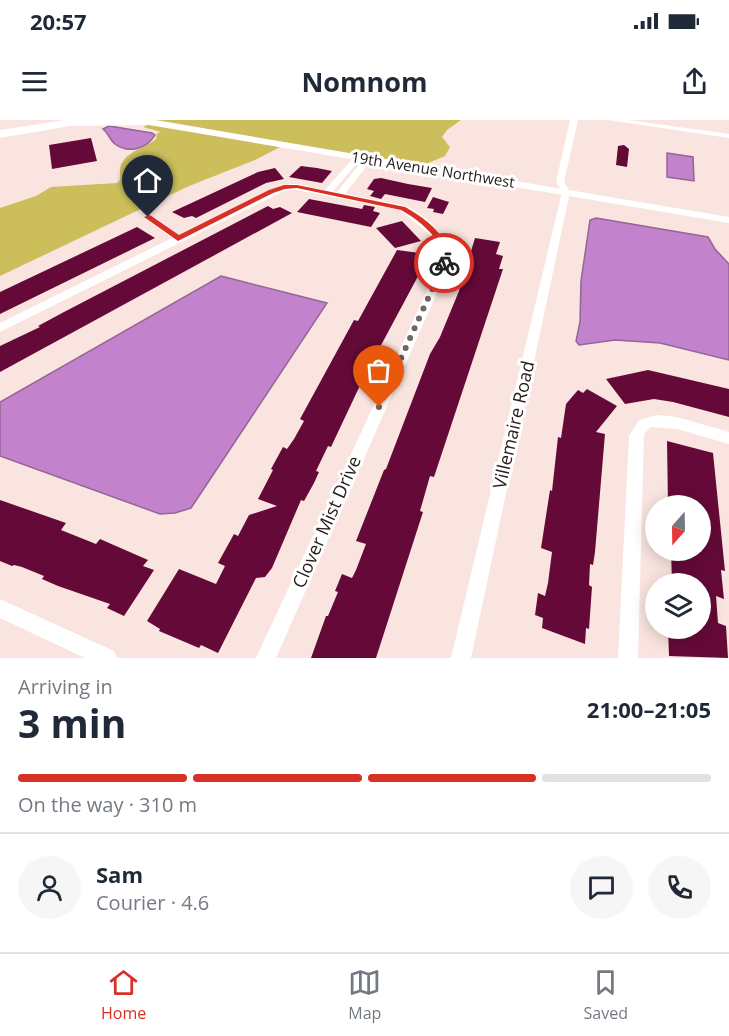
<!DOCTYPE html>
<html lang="en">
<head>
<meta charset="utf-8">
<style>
  :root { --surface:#fff; --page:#f6f6f7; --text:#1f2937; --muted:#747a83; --line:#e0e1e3; --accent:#d93025 }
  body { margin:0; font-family:"Open Sans",sans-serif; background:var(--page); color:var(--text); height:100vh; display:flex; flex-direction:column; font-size:22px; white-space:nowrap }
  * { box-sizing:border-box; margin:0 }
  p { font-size:20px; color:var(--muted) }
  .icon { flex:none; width:33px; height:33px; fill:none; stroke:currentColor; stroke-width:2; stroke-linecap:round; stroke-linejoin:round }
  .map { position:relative; height:538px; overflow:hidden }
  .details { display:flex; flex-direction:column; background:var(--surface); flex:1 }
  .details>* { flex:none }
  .needle { width:39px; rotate:200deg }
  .buttons { position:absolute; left:645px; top:375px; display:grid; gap:12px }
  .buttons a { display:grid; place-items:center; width:66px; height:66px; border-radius:50%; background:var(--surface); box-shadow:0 3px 15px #0003; font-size:30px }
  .pin { position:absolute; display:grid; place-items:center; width:51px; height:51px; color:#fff; margin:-62px -26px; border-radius:50% 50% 50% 0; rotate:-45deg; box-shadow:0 0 6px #0007 }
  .pin .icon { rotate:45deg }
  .courier { position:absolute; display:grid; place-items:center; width:60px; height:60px; margin:-30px; border:4px solid #d93025; border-radius:50%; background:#fff; color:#222; box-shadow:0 2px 8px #0007 }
  .head em { font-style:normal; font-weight:700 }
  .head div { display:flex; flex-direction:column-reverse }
  .head { display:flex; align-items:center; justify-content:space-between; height:102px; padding:0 18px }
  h1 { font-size:39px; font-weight:700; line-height:45px }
  .bar { display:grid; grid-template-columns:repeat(4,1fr); gap:9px 6px; align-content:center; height:72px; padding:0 18px }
  .bar i { height:8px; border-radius:4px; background:var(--line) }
  .bar .on { background:var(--accent) }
  .bar p { grid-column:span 4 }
  .line { display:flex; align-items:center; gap:15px; padding:0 18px; border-top:2px solid var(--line) }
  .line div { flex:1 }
  .round { display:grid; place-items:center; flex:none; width:63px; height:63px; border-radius:32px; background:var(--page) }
  .status { display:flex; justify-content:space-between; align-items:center; height:42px; padding:0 30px; background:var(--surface); direction:ltr }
  .status svg { height:16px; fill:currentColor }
  header { display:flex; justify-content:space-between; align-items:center; height:78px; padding:0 18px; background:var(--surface); font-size:27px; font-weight:700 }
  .tab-bar { display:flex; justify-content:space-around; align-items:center; height:84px; border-top:2px solid var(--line); background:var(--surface); font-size:16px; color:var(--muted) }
  .tab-bar a { display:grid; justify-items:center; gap:3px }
  .tab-bar .on { color:var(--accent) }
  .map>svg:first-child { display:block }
  .green { fill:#cbbe5b }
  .water { fill:#c382cc; stroke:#946598; stroke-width:1.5 }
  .building { fill:#650a38 }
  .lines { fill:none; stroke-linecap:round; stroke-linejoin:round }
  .minor { fill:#fff; fill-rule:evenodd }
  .tertiary { fill:#fff; fill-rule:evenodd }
  .primary { fill:#fff; fill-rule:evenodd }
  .route { fill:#d93025 }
  .done { stroke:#726562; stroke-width:6; stroke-dasharray:0 10.8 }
  .labels { text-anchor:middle; stroke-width:6; stroke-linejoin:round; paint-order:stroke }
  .far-street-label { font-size:15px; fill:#28201f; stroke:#fff }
  .street-label { font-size:18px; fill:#28201f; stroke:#fff }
</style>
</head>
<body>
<div class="status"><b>20:57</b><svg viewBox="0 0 49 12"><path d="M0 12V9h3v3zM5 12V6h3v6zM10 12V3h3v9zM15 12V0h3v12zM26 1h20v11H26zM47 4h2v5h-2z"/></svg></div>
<header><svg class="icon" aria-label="menu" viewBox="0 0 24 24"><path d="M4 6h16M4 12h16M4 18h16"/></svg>Nomnom<svg class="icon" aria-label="share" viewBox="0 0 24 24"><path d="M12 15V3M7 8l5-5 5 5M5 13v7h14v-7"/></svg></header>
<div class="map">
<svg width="729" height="538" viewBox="0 0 729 538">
  <rect width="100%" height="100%" fill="#fae4df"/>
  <path class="green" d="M 157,0 L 461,0 L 447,10 L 442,17 L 450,27 L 445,36 L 421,46 Z
    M 150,4 L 280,27 L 255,40 L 189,66 L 0,156 L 0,88 L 36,76 L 51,67 L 117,63 L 120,60 C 121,55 119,50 121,45 C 126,32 146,27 156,19 L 157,13 L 161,12 L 143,7 Z"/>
  <path class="water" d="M 109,6 L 152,13 L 155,15 C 147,29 128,34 115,24 C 110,20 108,13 103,9 Z
    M 667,33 L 693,37 L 694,61 L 667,57 Z
    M 596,98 L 708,117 L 715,129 L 729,144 L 729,240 L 660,223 L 615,220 L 579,225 L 576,221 L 580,202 L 581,161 L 590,100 Z
    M 221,156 L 327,183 L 191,388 L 175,393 L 160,394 L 0,336 L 0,282 Z"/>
  <path class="building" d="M 91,18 L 97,41 L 52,49 L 49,25 Z
    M 624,25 L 629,29 L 627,47 L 616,45 L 618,26 Z
    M 301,46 L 317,48 L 332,51 L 322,63 L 289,57 Z
    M 275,48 L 284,59 L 266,63 L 196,98 L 192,96 L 184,98 L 172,92 L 258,52 Z
    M 381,58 L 408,64 L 432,68 L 425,82 L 385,74 L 381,79 L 370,76 L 374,71 L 367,69 L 374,59 Z
    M 433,77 L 449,82 L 443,94 L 433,92 L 434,89 L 427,88 Z
    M 309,79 L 362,89 L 364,85 L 375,87 L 373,91 L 380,93 L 371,107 L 297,92 Z
    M 268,86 L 273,89 L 280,87 L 292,93 L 0,252 L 0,226 L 40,207 L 38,206 L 64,192 Z
    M 402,101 L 421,121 L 395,128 L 376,108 Z
    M 137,107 L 155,118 L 0,194 L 0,172 Z
    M 475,118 L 500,122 L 496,134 L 503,136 L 499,149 L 503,149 L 434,357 L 430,356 L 420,391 L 423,392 L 376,538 L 311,538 L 326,496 L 328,496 L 338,472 L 335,471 L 342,454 L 352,458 L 356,450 L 366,424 L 356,421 L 384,350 L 386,349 L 430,234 L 440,217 L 459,171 Z
    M 397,130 L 427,134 L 424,145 L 364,257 L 331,327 L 328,326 L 316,351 L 319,352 L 314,363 L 304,381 L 301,380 L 272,448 L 265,457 L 256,458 L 218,533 L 201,525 L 199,528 L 159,511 L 160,509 L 147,501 L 179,449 L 216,464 L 225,446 L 218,443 L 234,414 L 238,416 L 249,395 L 277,386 L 258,379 L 273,350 L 271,349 L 283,327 L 287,329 L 294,319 L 304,301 L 300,299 L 354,200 L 358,201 Z
    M 648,250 L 729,269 L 729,297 L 673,282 L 654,279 L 625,284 L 606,259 Z
    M 587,269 L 617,286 L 596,312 L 605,314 L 595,432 L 593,445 L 590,444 L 589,465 L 592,467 L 589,509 L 586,508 L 585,524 L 542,508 L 543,498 L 535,495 L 538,473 L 545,476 L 548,463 L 552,432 L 541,428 L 550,370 L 552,371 L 558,317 L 561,318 L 566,284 L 578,270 L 583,273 Z
    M 667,321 L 713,333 L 725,451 L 721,450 L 724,479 L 716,476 L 718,503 L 726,506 L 728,538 L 669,536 L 668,508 L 700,508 L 700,464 L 672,464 L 671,430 L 700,430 L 700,386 L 668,386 Z
    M 0,380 L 66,403 L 61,410 L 96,424 L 100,419 L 148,440 L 143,446 L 154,450 L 124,496 L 107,488 L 110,484 L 58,466 L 42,459 L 44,456 L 22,447 L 14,445 L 12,446 L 0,441 Z"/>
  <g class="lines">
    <path class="minor" d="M 570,0 L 578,0 L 564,62 L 570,72 L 471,538 L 451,538 L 562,72 L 556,62 Z
      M 608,0 L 628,0 L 729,14 L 729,18 Z
      M 355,36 L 362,38 L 333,71 L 337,72 L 362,41 L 368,41 L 369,43 L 345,74 L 403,85 C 427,94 447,116 451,141 L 276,538 L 256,538 L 441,141 L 439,128 L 433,117 L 400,90 L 297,70 L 286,70 L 0,212 L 0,203 L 172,118 L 145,99 L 145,95 L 151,95 L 180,115 L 281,65 L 297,64 L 325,70 Z
      M 657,295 L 677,297 L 729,312 L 729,324 L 677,309 L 651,307 L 644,314 L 638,538 L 618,538 L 629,316 L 639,300 Z
      M 0,479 L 114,531 L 117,538 L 85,538 L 0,498 Z"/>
    <path class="tertiary" d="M 133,0 L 153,0 L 729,97 L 729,103 L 137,3 Z"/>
    <path class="primary" d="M 65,0 L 153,0 L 155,2 L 149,5 L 70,6 L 0,18 L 0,10 Z"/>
  </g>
  <path class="route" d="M 284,65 L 297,65 L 405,87 C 420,95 438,108 446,124 C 448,129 448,137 448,143 L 444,146 L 441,143 C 440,137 441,129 438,123 C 431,110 414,97 401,90 L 297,68 L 285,69 L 273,73 L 178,121 L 144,97 L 150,95 L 179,115 L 269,70 Z"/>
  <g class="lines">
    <path class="done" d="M 379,287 L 444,143"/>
  </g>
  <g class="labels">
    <g class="far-street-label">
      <text transform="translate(433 50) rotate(9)" y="5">19th Avenue Northwest</text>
    </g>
    <g class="street-label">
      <text transform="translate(514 305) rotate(-77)" y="6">Villemaire Road</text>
      <text transform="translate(327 402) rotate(-66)" y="6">Clover Mist Drive</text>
    </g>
  </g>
</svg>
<div class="buttons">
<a><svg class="needle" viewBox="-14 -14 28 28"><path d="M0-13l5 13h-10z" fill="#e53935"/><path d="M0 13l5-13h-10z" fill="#747a83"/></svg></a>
<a><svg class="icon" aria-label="layers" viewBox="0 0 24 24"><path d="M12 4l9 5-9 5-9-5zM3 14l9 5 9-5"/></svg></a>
</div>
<div class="pin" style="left:379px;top:287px;background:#ea580c"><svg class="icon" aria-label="bag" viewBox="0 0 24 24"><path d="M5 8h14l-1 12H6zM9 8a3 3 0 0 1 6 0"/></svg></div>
<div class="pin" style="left:148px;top:97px;background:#1f2937"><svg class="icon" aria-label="home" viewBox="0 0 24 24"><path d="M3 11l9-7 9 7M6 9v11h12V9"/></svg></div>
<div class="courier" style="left:444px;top:143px"><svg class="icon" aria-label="bike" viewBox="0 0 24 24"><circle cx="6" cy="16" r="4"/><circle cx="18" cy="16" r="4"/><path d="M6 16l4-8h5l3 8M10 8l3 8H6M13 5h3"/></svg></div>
</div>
<section class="details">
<div class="head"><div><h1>3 min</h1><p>Arriving in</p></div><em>21:00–21:05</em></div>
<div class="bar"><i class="on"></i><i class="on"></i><i class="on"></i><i></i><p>On the way · 310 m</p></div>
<div class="line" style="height:108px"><a class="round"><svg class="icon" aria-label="person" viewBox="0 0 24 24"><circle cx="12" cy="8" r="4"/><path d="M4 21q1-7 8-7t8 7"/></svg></a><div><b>Sam</b><p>Courier · 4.6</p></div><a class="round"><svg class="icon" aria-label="chat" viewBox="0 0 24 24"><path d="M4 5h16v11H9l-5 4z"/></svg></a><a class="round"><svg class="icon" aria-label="phone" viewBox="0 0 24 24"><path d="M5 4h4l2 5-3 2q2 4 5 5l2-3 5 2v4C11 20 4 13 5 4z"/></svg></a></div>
</section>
<nav class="tab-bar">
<a class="on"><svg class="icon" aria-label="home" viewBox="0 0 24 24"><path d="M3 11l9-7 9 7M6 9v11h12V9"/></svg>Home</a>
<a><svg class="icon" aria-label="map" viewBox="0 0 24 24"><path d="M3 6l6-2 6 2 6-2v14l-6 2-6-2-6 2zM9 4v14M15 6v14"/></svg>Map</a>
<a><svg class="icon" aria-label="saved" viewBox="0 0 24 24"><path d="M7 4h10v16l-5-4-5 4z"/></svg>Saved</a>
</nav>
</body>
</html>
